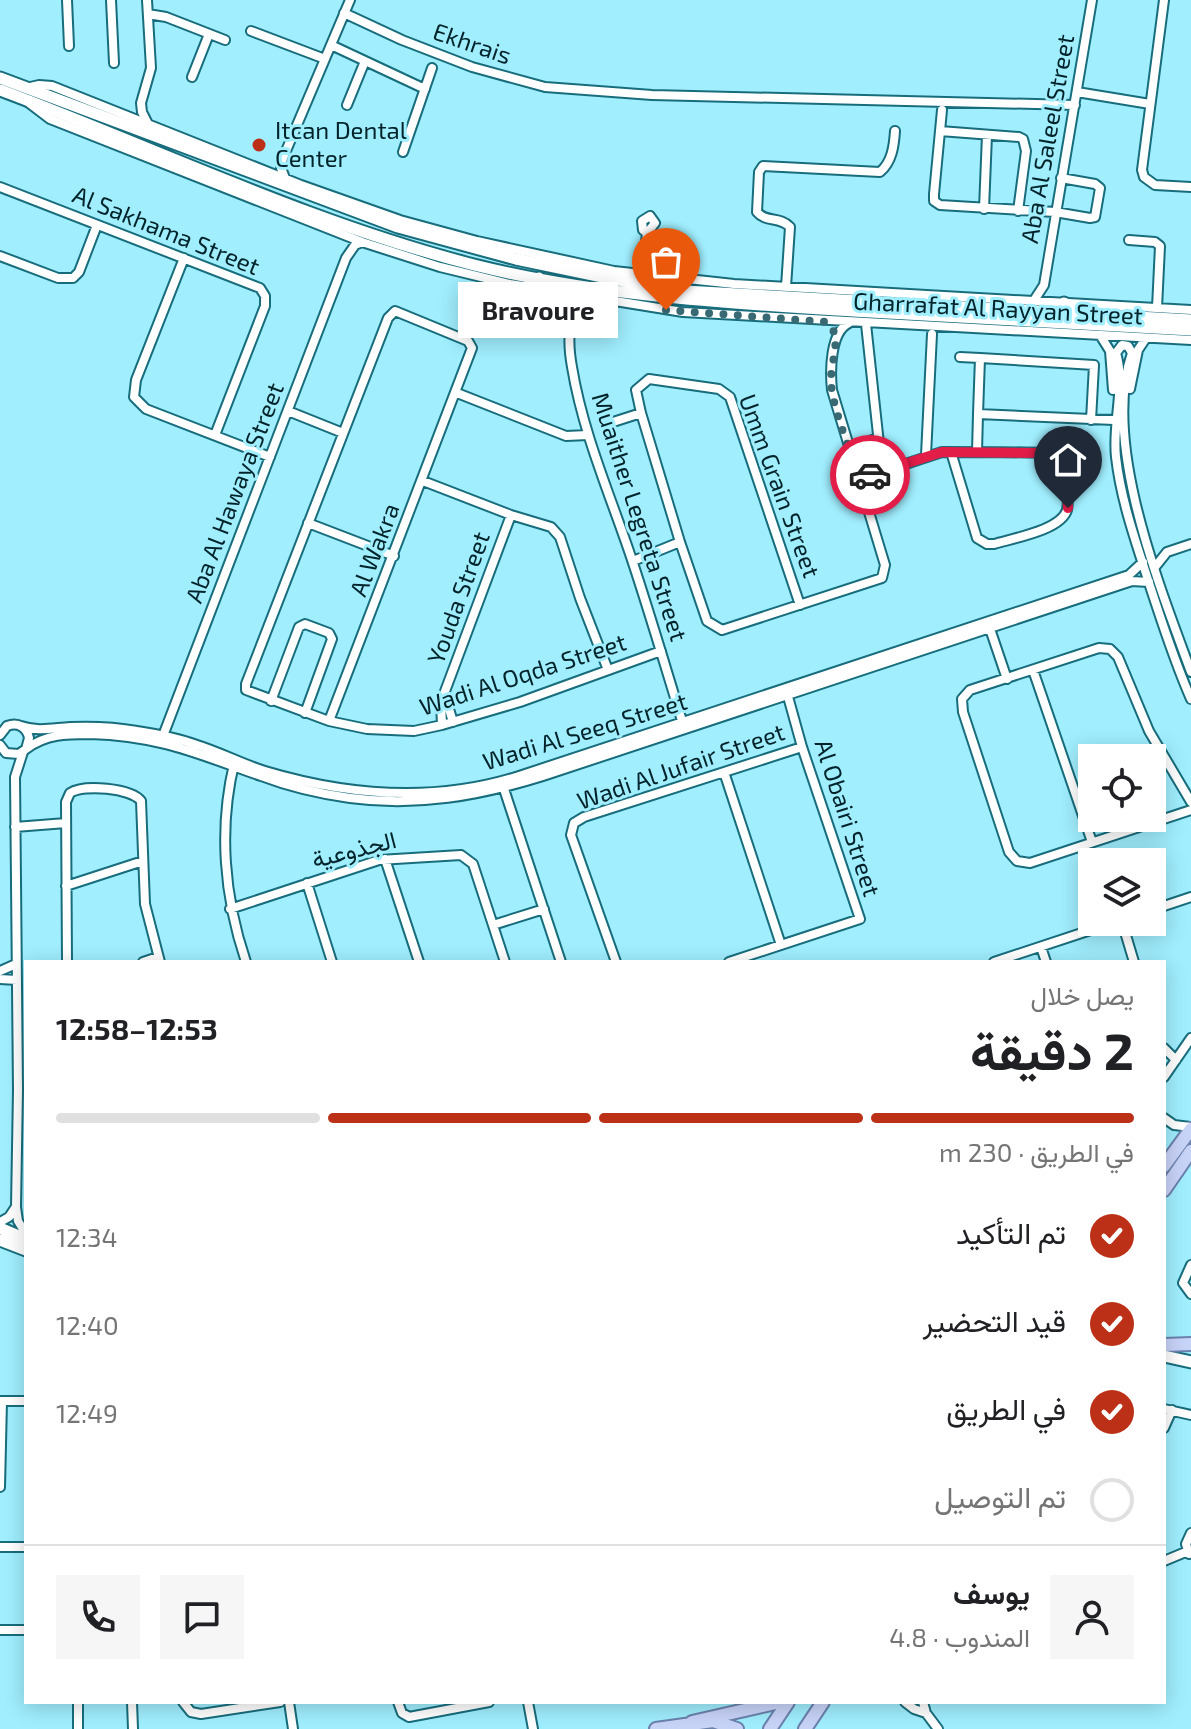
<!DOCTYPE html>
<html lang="ar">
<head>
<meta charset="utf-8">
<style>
  :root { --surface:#fff; --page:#f6f6f6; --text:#202124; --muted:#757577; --line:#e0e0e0; --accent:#bb3017 }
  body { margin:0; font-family:"Exo 2",Vazirmatn,sans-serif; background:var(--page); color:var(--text); direction:rtl; height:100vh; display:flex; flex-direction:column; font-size:30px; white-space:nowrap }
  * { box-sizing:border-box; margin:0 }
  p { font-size:26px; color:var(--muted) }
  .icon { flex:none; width:44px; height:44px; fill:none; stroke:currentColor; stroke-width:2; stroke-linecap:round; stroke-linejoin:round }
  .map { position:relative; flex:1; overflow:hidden; direction:ltr }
  .panel { position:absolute; left:24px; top:960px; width:1142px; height:744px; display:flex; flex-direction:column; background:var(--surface); border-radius:0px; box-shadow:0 4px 20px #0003; direction:rtl }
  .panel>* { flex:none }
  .tools { position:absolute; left:1078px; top:744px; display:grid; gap:16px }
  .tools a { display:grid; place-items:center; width:88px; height:88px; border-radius:0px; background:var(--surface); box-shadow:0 4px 20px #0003; font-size:40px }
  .pin { position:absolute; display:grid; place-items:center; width:68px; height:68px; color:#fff; margin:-82px -34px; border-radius:50% 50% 50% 0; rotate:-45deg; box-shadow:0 0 8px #0007 }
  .pin .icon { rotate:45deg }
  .courier { position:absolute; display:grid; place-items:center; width:80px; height:80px; margin:-40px; border:6px solid #e11d48; border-radius:50%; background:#fff; color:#222; box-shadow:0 2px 10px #0007 }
  .bubble { position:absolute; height:56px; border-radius:0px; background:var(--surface); box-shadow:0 4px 20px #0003; font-size:26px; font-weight:700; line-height:56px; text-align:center; direction:rtl }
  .headline em { font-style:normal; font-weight:700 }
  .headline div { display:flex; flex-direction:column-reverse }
  .headline { display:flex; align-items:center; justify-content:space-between; height:136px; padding:0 32px }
  h1 { font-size:52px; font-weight:700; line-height:60px }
  .bar { display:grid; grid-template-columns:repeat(4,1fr); gap:12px 8px; align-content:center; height:96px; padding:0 32px }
  .bar i { height:10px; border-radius:6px; background:var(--line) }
  .bar .active { background:var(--accent) }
  .bar p { grid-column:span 4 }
  .line { display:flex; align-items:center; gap:20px; padding:0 32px; border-top:2px solid var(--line) }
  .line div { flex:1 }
  .round { display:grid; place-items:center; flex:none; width:84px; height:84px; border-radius:0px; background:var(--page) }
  ol { padding:0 32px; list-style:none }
  li { display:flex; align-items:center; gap:24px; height:88px }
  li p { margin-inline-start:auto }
  li .icon { padding:8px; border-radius:50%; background:var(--accent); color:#fff; stroke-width:4 }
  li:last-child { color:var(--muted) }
  li i { width:44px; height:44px; border:4px solid var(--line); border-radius:50% }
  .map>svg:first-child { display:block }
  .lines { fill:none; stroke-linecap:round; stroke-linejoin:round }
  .street-casing { stroke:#176d7c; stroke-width:12 }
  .secondary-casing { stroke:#176d7c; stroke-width:15 }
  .primary-casing { stroke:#6b82ad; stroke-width:16 }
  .street { stroke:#fff; stroke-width:8 }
  .secondary { stroke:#fff; stroke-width:11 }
  .primary { stroke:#c8d3f8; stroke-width:12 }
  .done { stroke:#396a74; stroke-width:8; stroke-dasharray:0 14.4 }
  .route { stroke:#e11d48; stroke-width:10 }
  .poi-dot { fill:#bb3017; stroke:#a0eefe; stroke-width:3 }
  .labels { text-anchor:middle; stroke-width:6; stroke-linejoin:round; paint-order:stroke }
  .street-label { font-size:24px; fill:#02232a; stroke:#a0eefe }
  .poi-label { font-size:24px; fill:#02232a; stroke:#a0eefe; text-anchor:start }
</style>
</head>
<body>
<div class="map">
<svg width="1191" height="1729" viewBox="0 0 1191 1729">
  <rect width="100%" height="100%" fill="#a0eefe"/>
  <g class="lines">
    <defs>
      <path id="street" d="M 67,0 L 69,46
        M 111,0 L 114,63
        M 147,0 L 151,68 L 141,103 L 142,112 L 148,124
        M 1164,0 L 1142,170 L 1144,177 L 1155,185 L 1191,187
        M 344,13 L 402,40 L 472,67 L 545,87 L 652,95 L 1075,105
        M 148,14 L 166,17 L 225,40
        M 251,31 L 325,59
        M 331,45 L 425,89
        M 192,77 L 209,34
        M 26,88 L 39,85 L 52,86 L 301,185 L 400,220 L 477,241 L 614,271 L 734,284 L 1191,310
        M 1077,92 L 1150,104
        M 29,103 L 50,119 L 362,242 L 440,267 L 510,284 L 683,312 L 1191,340
        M 347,105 L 365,61
        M 942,110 L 934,194 L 934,201 L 940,205 L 1055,212 L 1090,218 L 1095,217 L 1100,188 L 1095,184 L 1061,178
        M 940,131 L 1019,137 L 1023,139 L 1026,151 L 1018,211
        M 403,152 L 432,68
        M 285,178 L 281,168 L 283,158 L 350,0
        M 0,187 L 260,288 L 265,296 L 265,306 L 215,435
        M 984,209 L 987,135
        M 1129,240 L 1155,242 L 1160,246 L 1157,308
        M 0,256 L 58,278 L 73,278 L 79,272 L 97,225
        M 184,258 L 136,380 L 134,397 L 146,409 L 270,457
        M 642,275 L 647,233 L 655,223 L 650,216 L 642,221 L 643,230 L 647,233
        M 786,287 L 790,227 C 780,216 766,223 757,212 L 759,172 L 763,166 L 880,172 C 892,162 894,146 895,131
        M 584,298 C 567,315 568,345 572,367 C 583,434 611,497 632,560 C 650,614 666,669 683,724
        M 1033,302 L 1044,285 L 1092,0
        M 866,324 L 880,453
        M 1100,335 L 1110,351 L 1113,390
        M 960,357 L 980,358
        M 1130,389 L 1138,350 L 1146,338
        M 457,393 L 566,436 L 588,435
        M 288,411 L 343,433
        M 978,414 L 980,358 L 1094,365 L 1091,420
        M 610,423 L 641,413
        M 850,448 L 878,438
        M 977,452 L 978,414 L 1114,420
        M 926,455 L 932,334
        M 860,479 L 942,452 C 978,452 1014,452 1050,453 C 1063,460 1065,470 1067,484 C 1067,492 1069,502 1067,510 C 1061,530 1014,538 994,544 L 987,544 L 977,538 L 951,452
        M 423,481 L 511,515 L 551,527 L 560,537 L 580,598 L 608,670
        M 308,523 L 394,556
        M 633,561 L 680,542
        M 1155,567 L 1167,552 L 1191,544
        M 800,605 L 730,397 L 719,389 L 649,379 L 636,390 L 641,413 L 680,542 L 707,621 L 722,630 L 882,578 L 885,565 L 832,390 C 830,371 830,332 849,323
        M 988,623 L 1007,679
        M 1033,670 L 1092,842
        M 1191,672 C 1160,587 1101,442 1132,353 L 1128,346 L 1122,345 L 1116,353 C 1126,386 1112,423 1116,457 C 1121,501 1136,542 1149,583 C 1162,622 1174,661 1191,699
        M 445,696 L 453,722
        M 271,701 L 299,627 L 305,624 L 329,633 L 332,639 L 305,713
        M 329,721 L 472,348 L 468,341 L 395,311 L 388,318 L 246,684 L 246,690 L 329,721 L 367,729 L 414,731 L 442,725 L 520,702 L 661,651
        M 442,725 L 441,702 L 511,515
        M 21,726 C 38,732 53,728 70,727 C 92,726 115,727 137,731 C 157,734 178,738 197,745 C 220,752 242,764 265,771 C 349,796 434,803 519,776 L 1129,575 L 1143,562
        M 0,735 L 7,726 C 18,722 27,727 29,738 L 26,749 L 19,754 L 6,753 L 0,745
        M 161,741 L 346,258 L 355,245 L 362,242
        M 26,749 C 46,734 67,734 90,734 C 160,736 198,754 261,776 C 290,787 320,794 350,798 C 417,807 479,796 543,776 L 1132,581 L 1149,582
        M 23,752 L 15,777 L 18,1090 L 16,1207 L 18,1221 L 26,1234
        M 235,760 C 218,827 224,897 246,962
        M 724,772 L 781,945
        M 503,786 L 561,962
        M 1191,802 L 1149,731 L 1118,657 L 1110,649 L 1099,648 L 970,690 L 962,699 L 963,712 L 1009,852 L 1017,861 L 1030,863 L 1191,810
        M 15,827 L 66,823
        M 385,859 L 419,962
        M 307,883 L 332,962
        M 66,886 L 143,861
        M 230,909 L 379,860 L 461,855 L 473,864 L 505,962
        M 1152,910 L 1191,897
        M 1122,922 L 1134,962
        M 493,925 L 544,909
        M 1041,947 L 1046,962
        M 67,962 L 66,802 L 70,793 C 84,784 131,788 141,801 L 145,904 L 160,962
        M 143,962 L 158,957
        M 616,962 L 571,835 L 574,823 L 584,817 L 802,747
        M 729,962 L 860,919 L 802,747 L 787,693
        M 994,962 L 1115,922
        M 0,971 L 16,964
        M 0,979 L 17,980
        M 1164,1048 L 1176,1060
        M 1164,1077 L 1191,1038
        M 1164,1118 L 1174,1125 L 1191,1127
        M 0,1222 L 9,1217 L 15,1208
        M 1191,1265 L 1183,1283 L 1191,1294
        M 0,1401 L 26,1401
        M 1164,1409 L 1191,1415
        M 1164,1428 L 1172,1410
        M 0,1487 L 2,1401
        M 0,1547 L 26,1547
        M 1189,1554 L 1186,1544 L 1191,1533
        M 1164,1561 L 1188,1551
        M 0,1630 L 26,1630
        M 132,1702 L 133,1729
        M 183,1702 L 191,1712 L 201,1714 L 280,1702
        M 289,1702 L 293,1729
        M 398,1702 L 402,1713 L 409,1717 L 489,1702
        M 528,1702 L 533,1729
        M 905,1702 L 914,1709 L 926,1713
        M 923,1702 L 926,1713 L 938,1729
        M 78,1729 L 78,1702"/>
      <path id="secondary" d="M 0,78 L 398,227 L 516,259 L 612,279 L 685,291 L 1191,320
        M 0,90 C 158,149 310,223 474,265 C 598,296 726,303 853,311 C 965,317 1078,323 1191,330
        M 539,278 L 549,291
        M 1064,303 L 1084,312
        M 0,1228 L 26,1239
        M 0,1240 L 26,1250
        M 1164,1356 L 1191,1362"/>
      <path id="primary" d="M 1164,1166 L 1191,1129
        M 1164,1190 L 1191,1151
        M 1164,1345 L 1191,1344
        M 692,1722 L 780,1702
        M 656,1729 L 713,1721 L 737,1729
        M 770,1729 L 788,1702
        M 805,1729 L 823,1702"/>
    </defs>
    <use href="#street" class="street-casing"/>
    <use href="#secondary" class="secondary-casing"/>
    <use href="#primary" class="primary-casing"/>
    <use href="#street" class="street"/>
    <use href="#secondary" class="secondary"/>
    <use href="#primary" class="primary"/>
  </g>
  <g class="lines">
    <path class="done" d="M 666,310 L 827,322 C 844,337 830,361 831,382 C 832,408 851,452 860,479 L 870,475"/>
    <path class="route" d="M 870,475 L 942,452 L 1050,453 C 1069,464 1067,487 1068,508"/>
  </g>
  <circle class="poi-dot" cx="259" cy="145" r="8"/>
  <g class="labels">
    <g class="street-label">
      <text transform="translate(472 44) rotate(19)" y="8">Ekhrais</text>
      <text transform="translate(1048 139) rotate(-80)" y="8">Aba Al Saleel Street</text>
      <text transform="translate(166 231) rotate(22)" y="8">Al Sakhama Street</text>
      <text transform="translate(998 309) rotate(3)" y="8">Gharrafat Al Rayyan Street</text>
      <text transform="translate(779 486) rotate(70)" y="8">Umm Grain Street</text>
      <text transform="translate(235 493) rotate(-69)" y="8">Aba Al Hawaya Street</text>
      <text transform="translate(639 517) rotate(72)" y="8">Muaither Legreta Street</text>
      <text transform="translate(375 550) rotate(-69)" y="8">Al Wakra</text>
      <text transform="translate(459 598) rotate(-70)" y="8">Youda Street</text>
      <text transform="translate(523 675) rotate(-18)" y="8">Wadi Al Oqda Street</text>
      <text transform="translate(585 732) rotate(-17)" y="8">Wadi Al Seeq Street</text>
      <text transform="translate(681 767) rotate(-19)" y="8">Wadi Al Jufair Street</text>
      <text transform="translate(847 818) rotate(72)" y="8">Al Obairi Street</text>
      <text transform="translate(354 850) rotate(-14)" y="8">الجذوعية</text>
    </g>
    <g class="poi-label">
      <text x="275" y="139">Itcan Dental<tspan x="275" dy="28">Center</tspan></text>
    </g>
  </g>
</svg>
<div class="tools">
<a><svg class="icon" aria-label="locate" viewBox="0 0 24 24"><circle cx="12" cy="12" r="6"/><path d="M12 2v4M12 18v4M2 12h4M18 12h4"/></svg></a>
<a><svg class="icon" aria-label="layers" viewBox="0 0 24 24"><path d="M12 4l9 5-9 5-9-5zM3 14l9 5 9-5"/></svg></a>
</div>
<div class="pin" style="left:666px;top:310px;background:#ea580c"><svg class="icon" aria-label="bag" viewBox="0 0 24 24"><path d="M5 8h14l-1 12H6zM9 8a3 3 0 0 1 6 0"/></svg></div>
<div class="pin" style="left:1068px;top:508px;background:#1f2937"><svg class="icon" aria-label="home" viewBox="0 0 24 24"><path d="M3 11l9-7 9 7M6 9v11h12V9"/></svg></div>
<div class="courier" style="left:870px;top:475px"><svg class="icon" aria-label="car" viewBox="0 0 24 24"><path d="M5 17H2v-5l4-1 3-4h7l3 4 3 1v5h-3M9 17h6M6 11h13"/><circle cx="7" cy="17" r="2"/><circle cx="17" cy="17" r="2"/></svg></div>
<div class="bubble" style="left:458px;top:282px;width:160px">Bravoure</div>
<section class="panel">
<div class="headline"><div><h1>2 دقيقة</h1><p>يصل خلال</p></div><em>12:53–12:58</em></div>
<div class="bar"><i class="active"></i><i class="active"></i><i class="active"></i><i></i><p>في الطريق · 230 m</p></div>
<ol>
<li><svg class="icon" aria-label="check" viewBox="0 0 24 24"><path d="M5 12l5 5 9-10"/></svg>تم التأكيد<p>12:34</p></li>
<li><svg class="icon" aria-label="check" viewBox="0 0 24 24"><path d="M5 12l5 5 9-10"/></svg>قيد التحضير<p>12:40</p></li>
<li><svg class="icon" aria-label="check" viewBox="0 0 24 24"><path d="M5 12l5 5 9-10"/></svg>في الطريق<p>12:49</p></li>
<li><i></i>تم التوصيل</li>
</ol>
<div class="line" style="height:144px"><a class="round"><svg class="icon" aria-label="person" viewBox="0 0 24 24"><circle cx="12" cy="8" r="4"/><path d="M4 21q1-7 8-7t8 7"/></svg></a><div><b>يوسف</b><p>المندوب · 4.8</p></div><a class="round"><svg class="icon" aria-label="chat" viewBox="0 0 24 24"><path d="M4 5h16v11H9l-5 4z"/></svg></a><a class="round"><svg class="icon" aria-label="phone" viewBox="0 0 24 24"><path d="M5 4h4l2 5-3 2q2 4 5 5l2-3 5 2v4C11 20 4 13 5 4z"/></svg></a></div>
</section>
</div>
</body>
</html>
